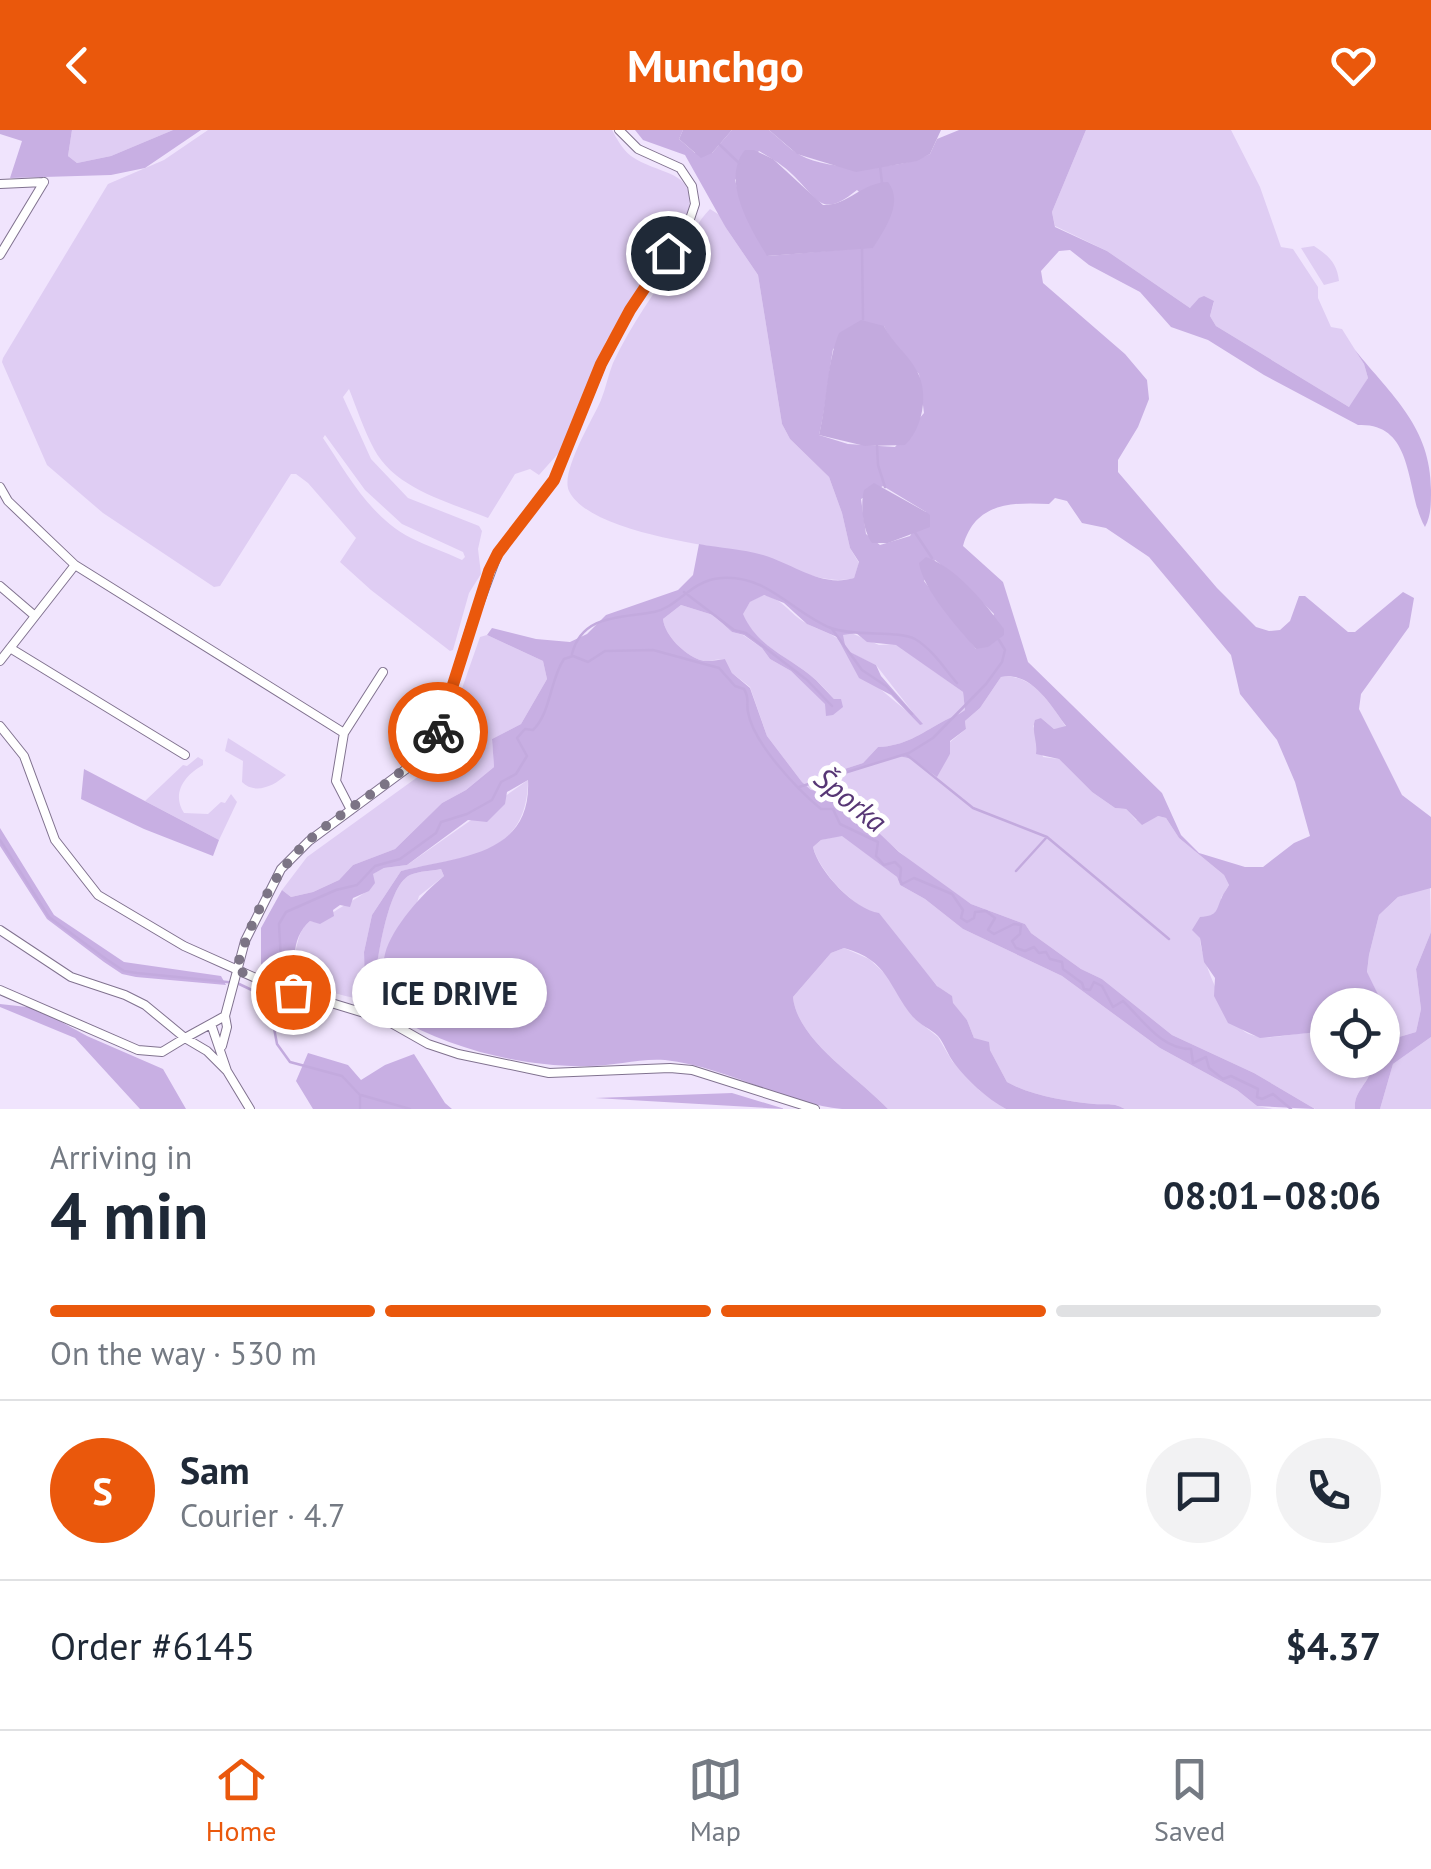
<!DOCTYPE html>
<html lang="en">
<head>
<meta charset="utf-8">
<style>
  :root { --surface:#fff; --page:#f2f2f3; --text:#1f2937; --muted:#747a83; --line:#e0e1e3; --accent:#ea580c }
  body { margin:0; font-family:"PT Sans",sans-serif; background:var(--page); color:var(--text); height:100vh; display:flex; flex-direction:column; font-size:38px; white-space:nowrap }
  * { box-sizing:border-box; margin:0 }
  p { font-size:32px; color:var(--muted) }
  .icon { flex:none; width:55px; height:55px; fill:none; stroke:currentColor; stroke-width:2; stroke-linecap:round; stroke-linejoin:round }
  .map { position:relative; height:979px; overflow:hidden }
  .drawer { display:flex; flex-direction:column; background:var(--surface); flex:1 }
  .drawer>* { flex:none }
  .fabs { position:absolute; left:1310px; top:858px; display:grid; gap:20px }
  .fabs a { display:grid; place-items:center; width:90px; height:90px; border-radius:50%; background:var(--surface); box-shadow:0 2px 8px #0004; font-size:50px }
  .pin { position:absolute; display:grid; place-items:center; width:85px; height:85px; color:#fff; margin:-42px; border:5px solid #fff; border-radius:50%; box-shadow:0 2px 10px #0007 }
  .courier { position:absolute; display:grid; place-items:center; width:100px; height:100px; margin:-50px; border:8px solid #ea580c; border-radius:50%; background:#fff; color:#222; box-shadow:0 2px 12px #0007 }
  .bubble { position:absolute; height:70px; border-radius:35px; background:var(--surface); box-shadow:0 2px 8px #0004; font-size:32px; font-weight:700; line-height:70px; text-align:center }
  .head em { font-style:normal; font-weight:700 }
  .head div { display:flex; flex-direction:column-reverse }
  .head { display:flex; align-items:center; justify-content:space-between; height:170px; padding:0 50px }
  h1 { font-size:65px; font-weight:700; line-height:75px }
  .bar { display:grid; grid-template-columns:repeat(4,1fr); gap:15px 10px; align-content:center; height:120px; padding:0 50px }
  .bar i { height:12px; border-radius:8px; background:var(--line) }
  .bar .active { background:var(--accent) }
  .bar p { grid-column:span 4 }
  .line { display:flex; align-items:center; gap:25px; padding:0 50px; border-top:2px solid var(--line) }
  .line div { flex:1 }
  .round { display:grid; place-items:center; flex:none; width:105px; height:105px; border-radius:52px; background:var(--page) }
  header { display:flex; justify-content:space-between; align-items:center; height:130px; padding:0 50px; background:var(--accent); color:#fff; font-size:45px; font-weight:700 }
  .menu { display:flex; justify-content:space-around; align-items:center; height:140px; border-top:2px solid var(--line); background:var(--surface); font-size:28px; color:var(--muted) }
  .menu a { display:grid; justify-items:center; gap:5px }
  .menu .active { color:var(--accent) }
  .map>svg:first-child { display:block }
  .green { fill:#dfcdf3; fill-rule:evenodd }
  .forest { fill:#c8afe3; fill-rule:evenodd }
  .water { fill:#c3aade }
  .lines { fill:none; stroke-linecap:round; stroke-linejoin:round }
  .stream { stroke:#c3aade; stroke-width:2.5 }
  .minor-casing { stroke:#80728f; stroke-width:10 }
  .minor { stroke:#fff; stroke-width:8 }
  .done { stroke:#7c7485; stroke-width:10; stroke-dasharray:0 18 }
  .route { stroke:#ea580c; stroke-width:12 }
  .labels { text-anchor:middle; stroke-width:10; stroke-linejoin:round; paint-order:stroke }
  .water-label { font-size:30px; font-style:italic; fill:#573675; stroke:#fff }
</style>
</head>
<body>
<header><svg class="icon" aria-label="back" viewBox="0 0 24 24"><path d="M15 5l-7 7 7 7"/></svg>Munchgo<svg class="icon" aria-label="heart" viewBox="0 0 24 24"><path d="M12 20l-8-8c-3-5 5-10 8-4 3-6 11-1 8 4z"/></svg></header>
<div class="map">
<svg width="1431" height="979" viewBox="0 0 1431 979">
  <rect width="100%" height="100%" fill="#f0e4fd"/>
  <path class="green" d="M 72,0 L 173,0 L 111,26 L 77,33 L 68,26 Z
    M 208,0 L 612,0 C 617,9 622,19 631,26 C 663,48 703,38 685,94 L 606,211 L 564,317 L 539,345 L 530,339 L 515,344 L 488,388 C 449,372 395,359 374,319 C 364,300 357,279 349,259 L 343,267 L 371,329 L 408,368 L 479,396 L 482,401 L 478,419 L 481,444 L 469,463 L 453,520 L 450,521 L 371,460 L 340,432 L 356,408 L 308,353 L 296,344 L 291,344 L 220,456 L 214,457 L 103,383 L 47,335 L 2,232 L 3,228 L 108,54 L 164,30 ZM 325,305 L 365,360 L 402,394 L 463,422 L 465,427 L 462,430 C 445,422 427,416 411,408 C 369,386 348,345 323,308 Z
    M 1086,0 L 1231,0 L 1260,57 L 1281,117 L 1293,119 L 1318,157 L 1318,168 L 1331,197 L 1342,199 L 1364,234 L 1368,248 L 1353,276 L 1349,277 L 1216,196 L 1210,186 L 1214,172 L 1190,178 L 1107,121 L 1055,96 L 1052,82 Z
    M 710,79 L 721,86 L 726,98 L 758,145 L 782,294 L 790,309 L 829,347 L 842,383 L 850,418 L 859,433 L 854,448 C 819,458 774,427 738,421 C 698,414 588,400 569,361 C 560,342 593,289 601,270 C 606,258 608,245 613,233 C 631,194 657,159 681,123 C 690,108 698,91 710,79 Z
    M 1314,116 C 1328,125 1337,133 1339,151 L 1324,155 L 1301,118 Z
    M 763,465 C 783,468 789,484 806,493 C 818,500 833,503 843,513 L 843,505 L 849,502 L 879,515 L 896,514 L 963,562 L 965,580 C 958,586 951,587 942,592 C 920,604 905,616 878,617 L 863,633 L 818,648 L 823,651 L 899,626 L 942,635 L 950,624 L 950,612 L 966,599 L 965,591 L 980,578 L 1001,547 C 1031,542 1051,574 1066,597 L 1054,599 L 1041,588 L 1033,596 L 1043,627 L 1059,629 L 1092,662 L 1115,678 L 1126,679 L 1136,690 L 1158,686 L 1166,688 L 1179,708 L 1224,745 L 1229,755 L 1221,768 L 1221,777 C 1212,787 1200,792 1200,808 C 1200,827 1229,897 1249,904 C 1274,914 1303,897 1327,905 L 1328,930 L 1371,930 C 1375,951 1353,958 1355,979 L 1315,979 L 1254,943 L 1172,905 L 1102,849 L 1081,839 L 1031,803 L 1025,794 L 971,774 L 921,740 L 876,702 L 853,676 L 832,662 L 811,660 L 802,652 L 767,606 L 750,557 L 732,543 L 725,529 C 718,529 707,532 700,530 C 684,524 665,506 663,489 L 681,475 L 713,485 L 732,502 L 743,505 L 762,518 L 770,529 L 791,541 L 826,574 L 834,569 C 827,561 819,552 810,545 C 785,525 757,516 742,484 L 750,472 ZM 847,521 L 876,535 L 922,594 L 873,553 Z
    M 487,505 L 543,531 L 547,549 L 521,594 L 492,609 L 494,637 L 466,660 L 442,673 L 395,719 L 353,735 L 339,750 L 313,762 L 291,767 L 282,760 L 307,727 L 419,646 L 445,607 L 480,507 Z
    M 228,608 L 286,645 C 274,656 255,665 242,652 L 243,631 L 225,621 Z
    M 198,627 L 203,630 L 203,635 C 185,645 171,663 184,683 L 208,684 L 221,672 L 225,673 L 231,664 L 237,672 L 219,710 L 145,671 L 183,635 L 187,636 Z
    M 528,650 C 527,730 461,726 401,741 L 372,785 L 364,822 L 365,860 L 373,864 C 376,839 386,756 410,745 C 419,741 432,741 441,739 L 444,746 L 419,766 L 385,881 C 378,877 370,873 363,871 C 336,861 285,861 296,819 C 299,807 300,799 310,791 L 320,793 C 338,775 363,769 374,753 L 372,744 L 384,738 L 407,735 Z
    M 842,705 L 897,747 L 900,755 L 925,769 L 963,799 L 1062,846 L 1160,918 L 1237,960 L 1257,976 L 1273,979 L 1125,979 C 1113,972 1107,975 1094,974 C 1066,971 1032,966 1007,952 L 990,920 L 974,908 L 967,890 L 892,804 L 879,784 C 855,780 819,741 813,717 L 821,710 Z
    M 1430,757 L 1431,802 L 1416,839 L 1421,879 L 1416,902 L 1399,907 L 1367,843 L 1369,825 L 1379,785 L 1398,767 Z
    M 844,818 L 869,829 L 892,850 L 914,888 L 938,907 L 952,931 L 979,960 L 1006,979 L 888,979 C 859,948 797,910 793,867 L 831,823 Z
    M 1431,907 L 1431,979 L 1380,979 L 1393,934 Z"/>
  <path class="forest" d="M 0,0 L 72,0 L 68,26 L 77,33 L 111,26 L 173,0 L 201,0 L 145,38 L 111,45 L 10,48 L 22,11 L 0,4 Z
    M 635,0 L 683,0 L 679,9 L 695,23 L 712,23 L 732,0 L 769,0 C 779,8 789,19 800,25 C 832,42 898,41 930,24 L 937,9 L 959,0 L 1086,0 L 1052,82 L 1055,97 L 1107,121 L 1190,178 L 1199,168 L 1204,166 L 1214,171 L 1210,186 L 1216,196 L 1349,277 L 1368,248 L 1364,234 L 1355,220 C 1392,266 1431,297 1431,360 C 1431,374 1431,386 1425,397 C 1405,363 1416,292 1358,295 L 1264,245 L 1208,210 L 1171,197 L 1140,162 L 1089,135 L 1070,120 L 1059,121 L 1041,141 L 1043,153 L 1125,224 L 1147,250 L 1149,269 L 1138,297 L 1118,330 L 1118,342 L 1217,458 L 1256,497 L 1269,501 L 1280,500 L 1290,491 L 1299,466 L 1305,466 L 1348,502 L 1355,502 L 1403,462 L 1414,468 L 1409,497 L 1361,564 L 1359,579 L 1402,665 L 1431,687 L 1431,758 L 1398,767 L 1379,785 L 1369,825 L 1367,842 L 1399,907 L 1416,902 L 1421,879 L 1416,839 L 1431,802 L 1431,907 L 1393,934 L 1380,979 L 1355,979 C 1353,958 1375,951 1371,930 L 1382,930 L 1382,875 L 1328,875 L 1327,905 L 1318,902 L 1260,908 L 1228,893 L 1214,866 L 1215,848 L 1204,832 L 1200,808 L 1192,800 L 1200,787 C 1219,786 1216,779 1222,767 C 1224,762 1227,759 1229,755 L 1224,745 L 1179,708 L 1166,688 L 1158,686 L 1142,695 L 1126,679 L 1115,678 L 1092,662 L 1059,629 L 1036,624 C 1038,612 1031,601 1035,590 L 1041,588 L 1054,599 L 1066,596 C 1050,574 1031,541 1001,547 L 980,578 L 965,591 L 966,599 L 950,611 L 950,624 L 937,647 L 912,629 L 899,626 L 823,651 L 817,648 L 863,633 L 878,617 C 905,616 920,604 942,592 C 951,587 957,586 965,580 L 963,562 L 896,515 L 867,512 L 856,503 L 843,505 L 846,520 L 876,535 L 881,546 L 923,594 L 920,595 L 891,565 L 859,548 L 837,507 L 807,494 L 784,473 L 764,465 L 750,472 L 743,484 C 757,516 785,525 810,545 C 819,552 826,561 834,569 L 841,569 L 843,577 L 833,585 L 826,586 L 825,574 L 791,541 L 770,529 L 762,518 L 744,505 L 732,502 L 713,485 L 681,475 L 663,489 C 665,506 684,524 700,530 C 707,532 718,530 725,529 L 732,543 L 750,558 L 767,606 L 802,652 L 811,660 L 832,662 L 841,667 L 899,722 L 971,774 L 1025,794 L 1031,803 L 1081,839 L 1102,849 L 1172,905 L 1254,943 L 1315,979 L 1257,976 L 1237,960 L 1160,918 L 1062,846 L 963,799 L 925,769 L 900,755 L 897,747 L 842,706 L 821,710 L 813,717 C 818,741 855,780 879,783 L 937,856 L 952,866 L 953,873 L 967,890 L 974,908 L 989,912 L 990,920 L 1007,952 C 1032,966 1066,971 1094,974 C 1107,975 1113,972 1125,979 L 1006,979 C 986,968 968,951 954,933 C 948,925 944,913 938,906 C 931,899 920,895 913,887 C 888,857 889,830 844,818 L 831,823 L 793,867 C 797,910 859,948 888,979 C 873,979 857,979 842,979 C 784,973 724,936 665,930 C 640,928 614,936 589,936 C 521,938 443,917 385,881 C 387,862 380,844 385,824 C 392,797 423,763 444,746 L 441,739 C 432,741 419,741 410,745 C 386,756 376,840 373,865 L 365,861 L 364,822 L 372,785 L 401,741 C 456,727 532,727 528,650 L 507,662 L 505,674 L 487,692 L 468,690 L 407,735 L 384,738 L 373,744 L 375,753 L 369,761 L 353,768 L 350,777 L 340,775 L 333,780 L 334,786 L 320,794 L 310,791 C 294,804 290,832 301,848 L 261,834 L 261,798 L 282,760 L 291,767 L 313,762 L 339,750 L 353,735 L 395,719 L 442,673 L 466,660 L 494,637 L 492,609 L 521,594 L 547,549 L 543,531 L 487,505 L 492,498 L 536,509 L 570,512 L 587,504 L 606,485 L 678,460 L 693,445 L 699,414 C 720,418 742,419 763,425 C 794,434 821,458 854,448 L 859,432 L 850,418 L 842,383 L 829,347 L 790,309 L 782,294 L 758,145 L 726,98 L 685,25 L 643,10 ZM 759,21 C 771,28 783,35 793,45 C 819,70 821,89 857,60 L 889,89 L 873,117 L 768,126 L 742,75 L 735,50 ZM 884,196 L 893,215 L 919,244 L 924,283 L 895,317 L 848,314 L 819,305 C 826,276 828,247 833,219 ZM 883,356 L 926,382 L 910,406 L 880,415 L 866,404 L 861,369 ZM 1055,368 L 1067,371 L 1082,393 L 1106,398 L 1149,427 L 1231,525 L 1240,564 L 1277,610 L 1295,652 L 1310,706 L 1294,713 L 1263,737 L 1245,737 L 1199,723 L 1181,705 L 1162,663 L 1028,532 L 1003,452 L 963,416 C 975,373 1010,372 1049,374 ZM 935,430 L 960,450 L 994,484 L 976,519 L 924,451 Z
    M 84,639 L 219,710 L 213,726 L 144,699 L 81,669 Z
    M 0,698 L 54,785 L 124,832 L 221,846 L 226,855 L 136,847 L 122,844 L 104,832 L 47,789 L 0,716 Z
    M 0,874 L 36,878 L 87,906 L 163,939 L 186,979 L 140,979 L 75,908 L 0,877 Z
    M 308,923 L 348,935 L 361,950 L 385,935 L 414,924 L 445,973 L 452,979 L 313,979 L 296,951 Z
    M 732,963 L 785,979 L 595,968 Z"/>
  <path class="water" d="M 683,0 L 732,0 L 712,23 L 701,28 L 679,9 Z
    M 769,0 L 941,0 L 930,24 L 917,31 L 856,42 L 797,24 Z
    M 754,20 L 773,29 L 823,75 C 847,76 863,52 888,52 C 904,72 885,99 873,118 L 767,126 C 751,99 720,50 745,20 Z
    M 861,190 L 884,196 C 893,214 908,224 917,241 C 929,263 923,298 905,315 L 865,316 L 819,305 C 827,272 826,240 837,208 L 839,203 Z
    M 874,353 L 926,382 L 930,385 L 930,397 L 888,413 L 872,413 C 863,401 860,375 864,360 Z
    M 926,427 C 957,438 985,473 1004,499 L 1004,505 L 988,517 L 976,519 C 958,498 923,460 919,433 Z"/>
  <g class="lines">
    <path class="stream" d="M 719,14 L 739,33
      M 880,36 L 882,53
      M 862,117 L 863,189
      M 877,316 L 878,335 L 885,357
      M 914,401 L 932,428
      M 684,462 L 734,500 L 746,503 L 807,550 L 832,576
      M 832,499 L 862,540 L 886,556 L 912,584
      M 572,524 C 582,484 621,488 654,482 C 677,478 691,450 721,448 C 767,444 793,483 831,498 C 854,507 899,500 915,509 C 932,519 944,538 957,553
      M 907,625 L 973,678 L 1047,707 L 1169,809
      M 799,657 L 909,623 L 933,608 L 986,554 L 1002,532 L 1005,520 L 999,510
      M 0,710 L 49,787 L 106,829 L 124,841 L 137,843 L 237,853 L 256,862 L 264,879
      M 1016,741 L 1046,708
      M 273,852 L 281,832 L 279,794 L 286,782 L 336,760 L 357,755 L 375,736 L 400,729 L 436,703 L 441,692 L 467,684 L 492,670 L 501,652 L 516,644 L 527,626 L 517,608 L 525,599 L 533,600 C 551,583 550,549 564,529 L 573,526 L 588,532 L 605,521 L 653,520 L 719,538 L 735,556 L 744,559 C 750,569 746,572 748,582 C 753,613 798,660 821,679 L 833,679 L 840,694 L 878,712 L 876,726 L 884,735 L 895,732 L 901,738 L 900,750 L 902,754 L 914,748 L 952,764 L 963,780 L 961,788 L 967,792 L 974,788 L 975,782 L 986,781 L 995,788 L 988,800 L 994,804 L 1014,794 L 1021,795 L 1020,804 L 1012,811 L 1016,818 L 1025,821 L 1034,817 L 1039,823 L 1046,822 L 1050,829 L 1062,832 L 1063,839 L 1082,853 L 1084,859 L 1090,860 L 1094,852 L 1102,856 L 1113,877 L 1123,871 C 1143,890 1161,919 1191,919 L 1193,933 L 1206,927 L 1209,938 L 1223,949 L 1231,946 L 1258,959 L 1257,967 L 1262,969 L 1273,964 L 1291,979
      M 271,860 L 264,879 L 274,898 L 277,914 L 290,932 L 342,946 L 360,965 L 360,979
      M 361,965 L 410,979"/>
    <defs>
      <path id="minor" d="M 0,54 L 44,52
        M 0,125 L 44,52
        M 0,357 L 8,371 L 75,435 L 344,603 L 336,651 L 351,680
        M 0,456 L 35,486
        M 10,518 L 185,625
        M 0,531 L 75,435
        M 0,596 L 24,626 L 55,710 L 98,765 L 184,816 L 269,854 L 384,889 L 428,914 L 458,924 L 549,943 L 670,938 L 692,940 L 815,979
        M 344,603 L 383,542
        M 0,800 L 71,847 L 125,865 L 145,875 L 185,908 L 225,886 L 245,811 L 281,739 L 309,711 L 413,634 L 438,603 L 472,493 L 498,423 L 554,350 L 601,235 L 630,180 L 688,95 L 695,74 L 692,56 L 680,38 L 638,19 L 619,0
        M 0,860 L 138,920 L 162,922 L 185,908 L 207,921 L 227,941
        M 211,894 L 227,941 L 250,979
        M 222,916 L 227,897 L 225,886"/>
    </defs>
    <use href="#minor" class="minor-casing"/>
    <use href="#minor" class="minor"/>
  </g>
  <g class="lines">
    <path class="done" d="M 293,862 L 236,840 C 250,794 271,745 307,712 C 351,672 403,652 438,602"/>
    <path class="route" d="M 438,602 L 489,441 L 498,423 L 554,350 L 601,234 L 630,180 L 668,123"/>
  </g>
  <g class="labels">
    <g class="water-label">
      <text transform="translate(850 670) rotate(39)" y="10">Šporka</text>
    </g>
  </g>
</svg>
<div class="fabs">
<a><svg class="icon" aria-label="locate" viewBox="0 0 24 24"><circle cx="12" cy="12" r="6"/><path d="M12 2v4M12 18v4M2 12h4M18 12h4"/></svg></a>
</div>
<div class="pin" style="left:293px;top:862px;background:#ea580c"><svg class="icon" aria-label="bag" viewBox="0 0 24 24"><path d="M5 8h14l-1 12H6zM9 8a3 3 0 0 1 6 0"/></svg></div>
<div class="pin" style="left:668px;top:123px;background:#1f2937"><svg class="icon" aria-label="home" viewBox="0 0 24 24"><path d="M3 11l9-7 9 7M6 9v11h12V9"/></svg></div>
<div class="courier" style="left:438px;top:602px"><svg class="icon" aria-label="bike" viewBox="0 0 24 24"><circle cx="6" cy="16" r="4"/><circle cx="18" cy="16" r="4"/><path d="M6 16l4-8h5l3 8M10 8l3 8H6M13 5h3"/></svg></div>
<div class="bubble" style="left:352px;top:828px;width:195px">ICE DRIVE</div>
</div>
<section class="drawer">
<div class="head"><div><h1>4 min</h1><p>Arriving in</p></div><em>08:01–08:06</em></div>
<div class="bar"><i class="active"></i><i class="active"></i><i class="active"></i><i></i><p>On the way · 530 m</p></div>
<div class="line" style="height:180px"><b class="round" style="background:var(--accent);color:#fff">S</b><div><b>Sam</b><p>Courier · 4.7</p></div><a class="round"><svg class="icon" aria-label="chat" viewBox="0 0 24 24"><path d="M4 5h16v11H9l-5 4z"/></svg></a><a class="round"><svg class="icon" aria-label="phone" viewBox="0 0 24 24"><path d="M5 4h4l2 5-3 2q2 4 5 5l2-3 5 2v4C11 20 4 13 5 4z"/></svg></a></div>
<div class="line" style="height:130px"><div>Order #6145</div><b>$4.37</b></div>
</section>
<nav class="menu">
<a class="active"><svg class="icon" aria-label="home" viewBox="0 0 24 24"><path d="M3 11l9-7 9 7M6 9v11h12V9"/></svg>Home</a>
<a><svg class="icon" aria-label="map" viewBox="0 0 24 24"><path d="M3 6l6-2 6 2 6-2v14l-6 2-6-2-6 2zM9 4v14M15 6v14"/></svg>Map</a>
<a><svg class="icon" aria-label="saved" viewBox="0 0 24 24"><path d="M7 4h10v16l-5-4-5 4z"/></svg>Saved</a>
</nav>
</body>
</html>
